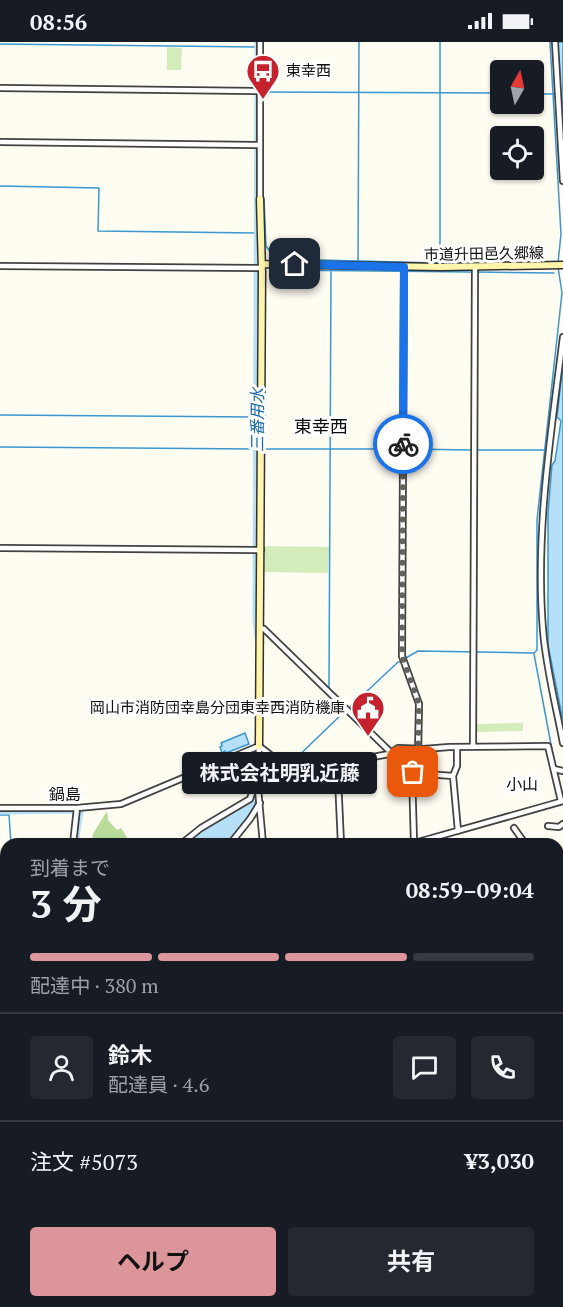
<!DOCTYPE html>
<html lang="ja">
<head>
<meta charset="utf-8">
<style>
  :root { --surface:#171b24; --page:#242831; --text:#f1f3f6; --muted:#9ea1a6; --line:#363941; --accent:#dd959c }
  body { margin:0; font-family:"PT Serif","Noto Sans JP",serif; background:var(--page); color:var(--text); height:100vh; display:flex; flex-direction:column; font-size:22px; white-space:nowrap }
  * { box-sizing:border-box; margin:0 }
  p { font-size:20px; color:var(--muted) }
  .icon { flex:none; width:33px; height:33px; fill:none; stroke:currentColor; stroke-width:2; stroke-linecap:round; stroke-linejoin:round }
  .map { position:relative; flex:1; overflow:hidden }
  .panel { position:absolute; left:0px; top:796px; width:564px; height:470px; display:flex; flex-direction:column; background:var(--surface); border-radius:18px 18px 0 0; box-shadow:0 2px 4px #0004 }
  .panel>* { flex:none }
  .needle { width:39px; rotate:9deg }
  .buttons { position:absolute; left:490px; top:18px; display:grid; gap:12px }
  .buttons a { display:grid; place-items:center; width:54px; height:54px; border-radius:6px; background:var(--surface); box-shadow:0 2px 4px #0004; font-size:30px }
  .pin { position:absolute; display:grid; place-items:center; width:51px; height:51px; color:#fff; margin:-26px; border-radius:12px; box-shadow:0 3px 9px #0006 }
  .courier { position:absolute; display:grid; place-items:center; width:60px; height:60px; margin:-30px; border:4px solid #1a73e8; border-radius:50%; background:#fff; color:#222; box-shadow:0 2px 8px #0007 }
  .bubble { position:absolute; height:42px; border-radius:6px; background:var(--surface); box-shadow:0 2px 4px #0004; font-size:20px; font-weight:700; line-height:42px; text-align:center }
  .summary em { font-style:normal; font-weight:700 }
  .summary div { display:flex; flex-direction:column-reverse }
  .summary { display:flex; align-items:center; justify-content:space-between; height:102px; padding:0 30px }
  h1 { font-size:39px; font-weight:700; line-height:45px }
  .bar { display:grid; grid-template-columns:repeat(4,1fr); gap:9px 6px; align-content:center; height:72px; padding:0 30px }
  .bar i { height:8px; border-radius:4px; background:var(--line) }
  .bar .selected { background:var(--accent) }
  .bar p { grid-column:span 4 }
  .line { display:flex; align-items:center; gap:15px; padding:0 30px; border-top:2px solid var(--line) }
  .line div { flex:1 }
  .round { display:grid; place-items:center; flex:none; width:63px; height:63px; border-radius:6px; background:var(--page) }
  .action { display:flex; gap:12px; margin-top:auto; padding:12px 30px }
  .action a { flex:1; height:69px; border-radius:6px; background:var(--accent); color:#111; font-size:24px; font-weight:700; line-height:69px; text-align:center }
  .action a+a { background:var(--page); color:var(--text) }
  .status { display:flex; justify-content:space-between; align-items:center; height:42px; padding:0 30px; background:var(--surface); direction:ltr }
  .status svg { height:16px; fill:currentColor }
  .map>svg:first-child { display:block }
  .green { fill:#d4ebba }
  .forest { fill:#b8dc99 }
  .water { fill:#b5e0f8; stroke:#3a97d1; stroke-width:1.5 }
  .lines { fill:none; stroke-linecap:round; stroke-linejoin:round }
  .stream { stroke:#3a97d1; stroke-width:1.5 }
  .canal { stroke:#b5e0f8; stroke-width:5 }
  .street-casing { stroke:#424242; stroke-width:8 }
  .secondary-casing { stroke:#313131; stroke-width:9 }
  .street { stroke:#fff; stroke-width:4.5 }
  .secondary { stroke:#fff5ad; stroke-width:6 }
  .done { stroke:#63625e; stroke-width:6; stroke-dasharray:0 10.8 }
  .route { stroke:#1a73e8; stroke-width:8 }
  .labels { text-anchor:middle; stroke-width:6; stroke-linejoin:round; paint-order:stroke }
  .poi-label { font-size:15px; fill:#0f0f0f; stroke:#fff; text-anchor:start }
  .street-label { font-size:15px; fill:#0f0f0f; stroke:#fff }
  .water-label { font-size:16px; font-style:italic; fill:#1469a6; stroke:#fff }
  .neighbourhood-label { font-size:16px; fill:#0f0f0f; stroke:#fff }
  .quarter-label { font-size:18px; fill:#0f0f0f; stroke:#fff }
</style>
</head>
<body>
<div class="status"><b>08:56</b><svg viewBox="0 0 49 12"><path d="M0 12V9h3v3zM5 12V6h3v6zM10 12V3h3v9zM15 12V0h3v12zM26 1h20v11H26zM47 4h2v5h-2z"/></svg></div>
<div class="map">
<svg width="563" height="1265" viewBox="0 0 563 1265">
  <rect width="100%" height="100%" fill="#fffcf2"/>
  <path class="green" d="M 167,5 L 182,6 L 181,28 L 167,28 Z
    M 263,504 L 329,505 L 328,531 L 263,530 Z
    M 523,681 L 523,689 L 474,690 L 474,682 Z"/>
  <path class="forest" d="M 107,769 L 108,778 L 117,788 L 121,786 L 128,797 L 127,802 L 92,802 L 93,792 Z
    M 558,1041 L 561,1043 L 563,1041 L 563,1099 L 558,1103 Z"/>
  <path class="water" d="M 557,0 L 563,0 L 563,91 Z
    M 563,321 L 563,679 L 548,603 L 548,471 L 552,423 L 555,419 L 561,379 L 557,375 Z
    M 245,691 L 249,702 L 226,711 L 225,709 L 222,711 L 220,705 L 222,704 L 221,701 Z
    M 257,749 C 258,771 240,786 228,802 L 185,802 L 201,789 L 252,758 Z
    M 563,1121 L 563,1265 L 334,1265 L 341,1260 L 558,1260 L 558,1122 Z
    M 6,1244 L 6,1260 L 245,1260 L 248,1265 L 0,1265 L 0,1248 Z"/>
  <g class="lines">
    <path class="stream" d="M 550,0 L 561,192 L 558,221
      M 0,2 L 257,5
      M 263,50 L 501,51
      M 534,52 L 554,52
      M 0,144 L 99,146 L 98,189 L 257,191
      M 264,156 L 266,204 L 273,214 L 280,217 L 439,221
      M 440,219 L 440,0
      M 358,221 L 359,0
      M 276,228 L 472,230
      M 477,230 L 554,231
      M 0,373 L 257,375
      M 0,405 L 258,407
      M 266,407 L 400,407
      M 405,407 L 472,408
      M 477,408 L 544,408
      M 534,612 L 553,713
      M 329,647 L 331,228
      M 349,666 L 397,621 L 418,609 L 534,611 L 537,608 L 537,478 L 562,251 L 558,225
      M 372,689 L 412,728
      M 288,724 L 345,669
      M 260,751 L 284,727
      M 0,773 L 9,773 L 11,802
      M 0,873 L 6,873
      M 0,1220 L 6,1216"/>
    <path class="canal" d="M 257,595 L 255,578 L 257,0
      M 256,748 L 256,701
      M 0,770 L 81,769 L 76,802"/>
    <defs>
      <path id="street" d="M 260,0 L 260,157
        M 555,0 L 563,139
        M 0,46 L 260,49
        M 0,100 L 260,103
        M 0,224 L 262,226
        M 404,225 L 402,614 L 419,662 L 418,713 L 412,731 L 453,734 L 458,789
        M 563,295 C 551,392 535,490 543,588 C 546,626 556,664 563,701
        M 0,506 L 261,508
        M 260,586 L 264,587 L 412,731 L 414,801
        M 259,704 L 291,729 L 332,726 L 335,722 L 389,712 L 398,706 L 424,707 L 449,705 L 548,704 L 561,759
        M 259,704 L 258,747 L 263,802
        M 473,705 L 475,224
        M 332,726 L 338,736 L 341,802
        M 554,727 L 563,729
        M 453,734 L 457,724 L 457,705
        M 0,766 L 77,766 L 121,762 L 259,704
        M 548,784 L 559,785 L 563,782
        M 514,786 L 524,800 L 529,802
        M 73,802 L 77,766
        M 181,802 L 201,786 L 250,757 L 253,748 L 258,747
        M 230,802 L 250,777 L 260,761
        M 411,802 L 563,759
        M 558,819 L 563,830
        M 558,838 L 562,835 L 563,829
        M 0,958 L 6,958
        M 0,1055 L 6,1055
        M 0,1150 L 6,1149
        M 0,1223 L 6,1219
        M 0,1239 L 6,1235"/>
      <path id="secondary" d="M 262,222 L 441,225 L 563,223
        M 259,704 L 262,230 L 260,157"/>
    </defs>
    <use href="#street" class="street-casing"/>
    <use href="#secondary" class="secondary-casing"/>
    <use href="#street" class="street"/>
    <use href="#secondary" class="secondary"/>
  </g>
  <g class="lines">
    <path class="done" d="M 403,402 L 402,614 L 419,662 L 418,713 L 413,730"/>
    <path class="route" d="M 295,222 L 404,225 L 403,402"/>
  </g>
  <defs>
    <symbol id="bus-pin" viewBox="-11 -11 22 30"><path d="M0 17L-7.5 6A9.5 9.5 0 1 1 7.5 6Z" fill="#c4232d" stroke="#fff"/><path d="M-5-6H5V4H4V6H2V4H-2V6H-4V4H-5ZM-3.5-4V0h7V-4ZM-3.5 1.2v1.5H-2V1.2ZM2 1.2v1.5H3.5V1.2Z" fill="#fff"/></symbol>
    <symbol id="civic-pin" viewBox="-11 -11 22 30"><path d="M0 17L-7.5 6A9.5 9.5 0 1 1 7.5 6Z" fill="#c4232d" stroke="#fff"/><path d="M-.6-6.5H3V-4.5H.6V-3L4-1V1h2V6H-6V1h2V-1L-.6-3ZM-1.2 2.5V6h2.4V2.5Z" fill="#fff"/></symbol>
  </defs>
  <g fill-rule="evenodd">
    <use href="#bus-pin" x="244" y="10" width="38" height="52"/>
    <use href="#civic-pin" x="349" y="647" width="38" height="52"/>
  </g>
  <g class="labels">
    <g class="poi-label">
      <text x="286" y="34">東幸西</text>
      <text x="345" y="671" text-anchor="end">岡山市消防団幸島分団東幸西消防機庫</text>
    </g>
    <g class="street-label">
      <text transform="translate(484 212) rotate(-1)" y="5">市道升田邑久郷線</text>
    </g>
    <g class="water-label">
      <text transform="translate(257 378) rotate(-90)" y="6">三番用水</text>
    </g>
    <g class="neighbourhood-label">
      <text x="522" y="748">小山</text>
      <text x="65" y="758">鍋島</text>
    </g>
    <g class="quarter-label">
      <text x="321" y="391">東幸西</text>
    </g>
  </g>
</svg>
<div class="buttons">
<a><svg class="needle" viewBox="-14 -14 28 28"><path d="M0-13l5 13h-10z" fill="#e53935"/><path d="M0 13l5-13h-10z" fill="#9ea1a6"/></svg></a>
<a><svg class="icon" aria-label="locate" viewBox="0 0 24 24"><circle cx="12" cy="12" r="6"/><path d="M12 2v4M12 18v4M2 12h4M18 12h4"/></svg></a>
</div>
<div class="pin" style="left:413px;top:730px;background:#ea580c"><svg class="icon" aria-label="bag" viewBox="0 0 24 24"><path d="M5 8h14l-1 12H6zM9 8a3 3 0 0 1 6 0"/></svg></div>
<div class="pin" style="left:295px;top:222px;background:#1f2937"><svg class="icon" aria-label="home" viewBox="0 0 24 24"><path d="M3 11l9-7 9 7M6 9v11h12V9"/></svg></div>
<div class="courier" style="left:403px;top:402px"><svg class="icon" aria-label="bike" viewBox="0 0 24 24"><circle cx="6" cy="16" r="4"/><circle cx="18" cy="16" r="4"/><path d="M6 16l4-8h5l3 8M10 8l3 8H6M13 5h3"/></svg></div>
<div class="bubble" style="left:182px;top:710px;width:195px">株式会社明乳近藤</div>
<section class="panel">
<div class="summary"><div><h1>3 分</h1><p>到着まで</p></div><em>08:59–09:04</em></div>
<div class="bar"><i class="selected"></i><i class="selected"></i><i class="selected"></i><i></i><p>配達中 · 380 m</p></div>
<div class="line" style="height:108px"><a class="round"><svg class="icon" aria-label="person" viewBox="0 0 24 24"><circle cx="12" cy="8" r="4"/><path d="M4 21q1-7 8-7t8 7"/></svg></a><div><b>鈴木</b><p>配達員 · 4.6</p></div><a class="round"><svg class="icon" aria-label="chat" viewBox="0 0 24 24"><path d="M4 5h16v11H9l-5 4z"/></svg></a><a class="round"><svg class="icon" aria-label="phone" viewBox="0 0 24 24"><path d="M5 4h4l2 5-3 2q2 4 5 5l2-3 5 2v4C11 20 4 13 5 4z"/></svg></a></div>
<div class="line" style="height:78px"><div>注文 #5073</div><b>¥3,030</b></div>
<div class="action"><a>ヘルプ</a><a>共有</a></div>
</section>
</div>
</body>
</html>
